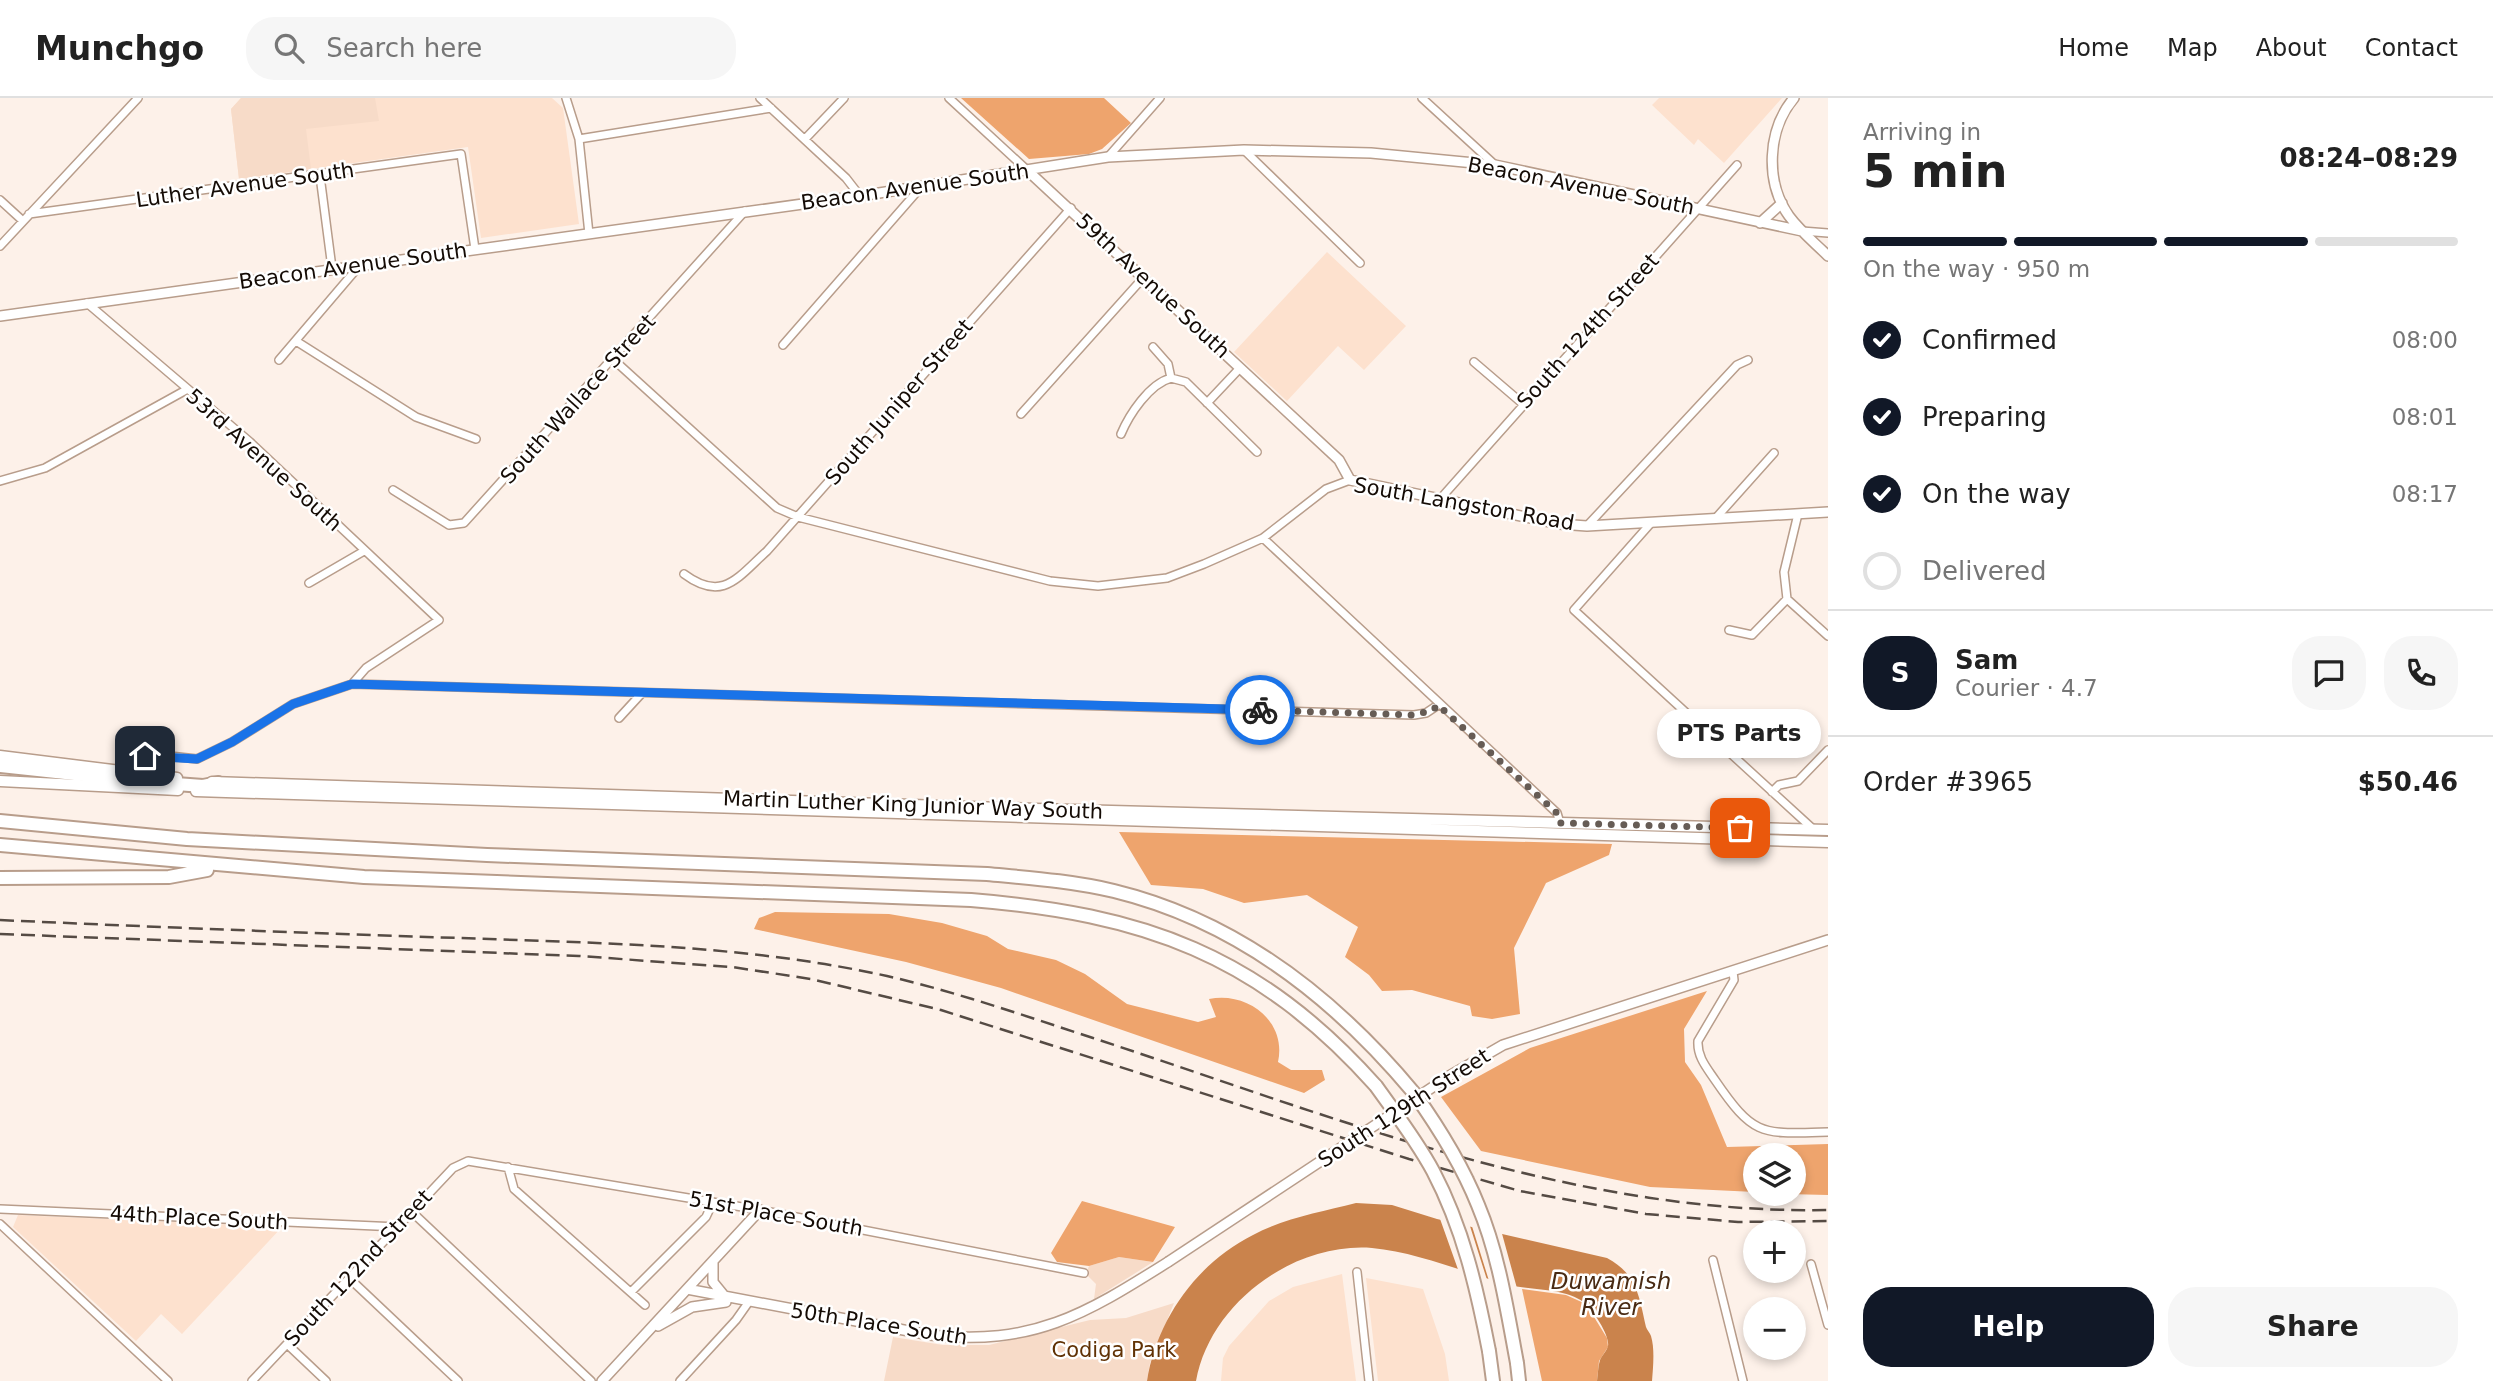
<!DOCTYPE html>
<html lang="en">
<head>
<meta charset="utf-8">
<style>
  :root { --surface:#fff; --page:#f6f6f6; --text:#222; --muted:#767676; --line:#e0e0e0; --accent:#111827 }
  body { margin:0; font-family:"DejaVu Sans",sans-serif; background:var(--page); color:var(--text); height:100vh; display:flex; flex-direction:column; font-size:26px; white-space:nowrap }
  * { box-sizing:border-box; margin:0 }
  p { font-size:23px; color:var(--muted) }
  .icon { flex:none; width:38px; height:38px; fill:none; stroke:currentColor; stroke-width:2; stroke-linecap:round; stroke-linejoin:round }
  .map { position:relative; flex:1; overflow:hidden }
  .sheet { display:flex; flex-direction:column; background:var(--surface); width:665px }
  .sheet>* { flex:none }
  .tools { position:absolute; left:1743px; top:1045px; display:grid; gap:14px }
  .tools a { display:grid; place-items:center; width:63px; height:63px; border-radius:50%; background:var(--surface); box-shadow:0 4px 10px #0003; font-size:35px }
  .pin { position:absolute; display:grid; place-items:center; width:60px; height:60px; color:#fff; margin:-30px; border-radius:14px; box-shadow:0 4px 10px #0006 }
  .courier { position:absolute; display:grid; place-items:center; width:70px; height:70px; margin:-35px; border:5px solid #1a73e8; border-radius:50%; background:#fff; color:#222; box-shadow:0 2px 9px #0007 }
  .bubble { position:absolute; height:49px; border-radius:24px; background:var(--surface); box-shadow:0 4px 10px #0003; font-size:23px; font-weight:600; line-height:49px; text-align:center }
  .headline em { font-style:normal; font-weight:600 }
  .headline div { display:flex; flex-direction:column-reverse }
  .headline { display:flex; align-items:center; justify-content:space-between; height:119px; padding:0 35px }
  h1 { font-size:46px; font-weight:600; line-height:52px }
  .bar { display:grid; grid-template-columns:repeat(4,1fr); gap:10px 7px; align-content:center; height:84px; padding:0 35px }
  .bar i { height:9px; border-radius:5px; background:var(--line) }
  .bar .current { background:var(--accent) }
  .bar p { grid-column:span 4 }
  .line { display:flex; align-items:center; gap:18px; padding:0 35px; border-top:2px solid var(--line) }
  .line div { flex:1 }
  .round { display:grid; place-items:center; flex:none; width:74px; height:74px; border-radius:28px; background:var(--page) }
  ol { padding:0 35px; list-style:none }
  li { display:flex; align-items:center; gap:21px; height:77px }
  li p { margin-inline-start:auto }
  li .icon { padding:7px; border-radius:50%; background:var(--accent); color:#fff; stroke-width:4 }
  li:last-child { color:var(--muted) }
  li i { width:38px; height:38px; border:4px solid var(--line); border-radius:50% }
  .cta { display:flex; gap:14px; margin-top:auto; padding:14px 35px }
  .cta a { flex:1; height:80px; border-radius:28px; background:var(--accent); color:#fff; font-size:28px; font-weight:600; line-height:80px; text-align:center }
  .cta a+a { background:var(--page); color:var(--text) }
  header { display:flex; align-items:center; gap:42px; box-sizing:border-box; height:98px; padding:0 35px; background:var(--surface); border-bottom:2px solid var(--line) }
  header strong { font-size:33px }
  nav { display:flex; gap:38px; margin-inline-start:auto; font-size:24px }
  .search { width:490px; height:63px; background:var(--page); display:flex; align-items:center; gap:18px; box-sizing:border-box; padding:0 24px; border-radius:28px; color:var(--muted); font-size:26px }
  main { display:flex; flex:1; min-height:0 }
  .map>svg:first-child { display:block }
  .built { fill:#fde1ce }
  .green { fill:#f7dbc8 }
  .forest { fill:#eea46d }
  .water { fill:#ca834c }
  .pier { fill:#fdf1e9 }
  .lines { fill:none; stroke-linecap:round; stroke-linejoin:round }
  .minor-casing { stroke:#b89d8b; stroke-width:10 }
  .tertiary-casing { stroke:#b89d8b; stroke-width:12 }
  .secondary-casing { stroke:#b89d8b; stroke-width:13 }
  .motorway-casing { stroke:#b89d8b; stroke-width:16 }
  .minor { stroke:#fff; stroke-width:7 }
  .tertiary { stroke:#fff; stroke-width:9 }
  .secondary { stroke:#fff; stroke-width:10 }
  .motorway { stroke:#fff; stroke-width:12 }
  .rail { stroke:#554b44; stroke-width:2.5; stroke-dasharray:14 7; stroke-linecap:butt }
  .tertiary-bridge-casing { stroke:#b89d8b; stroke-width:12; stroke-linecap:butt }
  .motorway-bridge-casing { stroke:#b89d8b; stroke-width:16; stroke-linecap:butt }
  .tertiary-bridge { stroke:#fff; stroke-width:9 }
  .motorway-bridge { stroke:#fff; stroke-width:12 }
  .done { stroke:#665c55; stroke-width:7; stroke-dasharray:0 12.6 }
  .route { stroke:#1a73e8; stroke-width:9 }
  .labels { text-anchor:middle; stroke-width:5; stroke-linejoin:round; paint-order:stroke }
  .street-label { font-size:21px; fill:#140b05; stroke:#fff }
  .park-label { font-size:21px; fill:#613205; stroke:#fff }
  .water-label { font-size:23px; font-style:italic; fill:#492b14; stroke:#fff }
</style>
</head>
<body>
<header>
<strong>Munchgo</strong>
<div class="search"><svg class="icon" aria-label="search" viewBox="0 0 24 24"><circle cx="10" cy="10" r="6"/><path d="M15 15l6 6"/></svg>Search here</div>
<nav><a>Home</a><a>Map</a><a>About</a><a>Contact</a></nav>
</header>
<main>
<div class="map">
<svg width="1828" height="1283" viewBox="0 0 1828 1283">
  <rect width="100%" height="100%" fill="#fdf1e9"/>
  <path class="built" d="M 241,0 L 552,0 L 563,10 L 579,126 L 481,140 L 468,49 L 239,81 L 231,11 Z
    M 1659,0 L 1782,0 L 1724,65 L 1698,41 L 1694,47 L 1652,7 Z
    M 1327,154 L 1406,228 L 1364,272 L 1338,248 L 1287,303 L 1234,254 Z
    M 18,1117 L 282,1129 L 182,1236 L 161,1216 L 136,1243 L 13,1129 Z
    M 1342,1176 L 1356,1283 L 1221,1283 L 1223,1260 L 1229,1248 L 1269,1203 L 1293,1189 Z
    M 1366,1180 L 1423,1191 L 1445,1256 L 1449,1283 L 1378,1283 Z"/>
  <path class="green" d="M 241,0 L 375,0 L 379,23 L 306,31 L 311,71 L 239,81 L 231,11 Z
    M 1119,1159 L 1153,1164 L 1094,1201 L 1096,1186 L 1086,1176 L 1089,1168 Z
    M 1174,1205 L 1150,1265 L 1147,1283 L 884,1283 L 893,1239 L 943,1247 L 989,1247 L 1090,1222 L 1126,1220 Z"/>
  <path class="forest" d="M 961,0 L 1104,0 L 1131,25 L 1102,51 L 1089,56 L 1029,61 Z
    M 1119,734 L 1612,746 L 1609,757 L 1546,785 L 1514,850 L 1520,916 L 1492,921 L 1472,918 L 1470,908 L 1412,892 L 1382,893 L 1369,877 L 1345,859 L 1358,829 L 1307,797 L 1244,805 L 1203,791 L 1151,787 Z
    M 775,814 L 889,816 L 942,825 L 987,838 L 1008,851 L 1056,862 L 1085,876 L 1127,906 L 1198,924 L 1216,919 L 1209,901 C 1247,893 1287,923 1278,964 L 1291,972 L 1322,972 L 1325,982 L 1304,995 L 1001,890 L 906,864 L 754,831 L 759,820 Z
    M 1707,893 L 1684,931 L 1685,964 L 1701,987 L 1727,1049 L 1828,1046 L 1828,1097 L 1786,1096 L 1794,1096 L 1794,1057 L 1755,1057 L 1755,1094 L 1650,1089 L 1481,1053 L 1441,999 L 1530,950 Z
    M 1082,1103 L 1175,1129 L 1153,1164 L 1119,1159 L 1089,1168 L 1057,1164 L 1051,1155 Z
    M 1522,1191 L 1566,1197 L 1586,1206 L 1607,1240 L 1608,1249 L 1599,1263 L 1597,1283 L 1542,1283 Z"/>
  <path class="water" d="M 1356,1105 L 1392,1107 L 1437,1121 L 1607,1160 C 1637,1176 1639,1198 1646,1229 C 1647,1232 1650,1235 1651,1238 C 1655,1251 1653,1270 1652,1283 L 1597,1283 C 1598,1276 1598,1268 1600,1262 C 1602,1257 1607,1253 1608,1248 C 1610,1238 1594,1214 1587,1207 C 1568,1189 1528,1193 1505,1186 C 1463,1174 1416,1154 1372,1150 C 1294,1144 1210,1205 1196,1283 L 1147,1283 C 1157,1221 1197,1165 1253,1137 C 1285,1120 1321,1114 1356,1105 Z"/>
  <path class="pier" d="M 1439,1118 L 1469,1125 L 1488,1185 L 1460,1177 Z
    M 1471,1125 L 1501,1132 L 1518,1194 L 1490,1186 Z"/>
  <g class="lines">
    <defs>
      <path id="minor" d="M 566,0 L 579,41 L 589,136
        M 760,0 L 846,80 L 860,98
        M 949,0 L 1027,72
        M 1422,0 L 1495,67
        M 579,41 L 771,10
        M 805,41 L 844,0
        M 1244,52 L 1360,165
        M 1108,59 L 1160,0
        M 320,78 L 332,170
        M 0,102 L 23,123
        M 29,116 L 461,56 L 475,151
        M 1802,133 L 1828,135
        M 0,148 L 138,0
        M 87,205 L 250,344 L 439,522 L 366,570 L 352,586 L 293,606 L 232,644 L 197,661 L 124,653
        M 296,243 L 416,319 L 476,341
        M 783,247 L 922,88
        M 1153,249 L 1168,266 L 1171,280 L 1186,284 L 1257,354
        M 279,262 L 360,167
        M 614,262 L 777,410 L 798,419 L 1050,483 L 1098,488 L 1167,480 L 1204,466 L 1263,440 L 1326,391 L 1350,382
        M 1474,264 L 1523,306
        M 1207,305 L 1240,270
        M 1021,316 L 1143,180
        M 1121,336 C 1129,317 1149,286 1171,280
        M 0,383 L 45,370 L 186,292
        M 393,392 L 449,427 L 464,425 L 745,113
        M 1441,400 L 1737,67
        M 1798,416 L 1784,474 L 1787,501 L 1828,538
        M 1715,421 L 1774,355
        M 1651,425 L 1574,512 L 1813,731
        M 1587,428 L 1737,267 L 1748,262
        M 1263,440 L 1557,715 L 1560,725
        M 684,476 C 723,505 738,479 767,453 L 1071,110
        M 309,485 L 364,453
        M 1729,532 L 1752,537 L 1787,501
        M 352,586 L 1414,617 L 1426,615 L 1438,607
        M 619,620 L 642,595
        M 1772,694 L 1779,687 L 1798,683 L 1828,652
        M 1733,874 L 1734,882 L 1698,943 C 1697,959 1707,970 1715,982 C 1754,1039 1761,1036 1828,1034
        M 508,1069 L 514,1091 L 645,1207
        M 0,1111 L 398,1129
        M 412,1114 L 591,1283
        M 0,1126 L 168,1283
        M 1713,1162 L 1743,1283
        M 1811,1166 L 1828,1227
        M 1357,1174 L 1369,1283
        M 349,1180 L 458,1283
        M 631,1194 L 706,1119 L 713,1104
        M 287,1246 L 326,1283
        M 252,1283 L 453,1070 L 468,1063 L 760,1112 L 1084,1175
        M 680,1283 L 736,1222 L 748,1205"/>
      <path id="tertiary" d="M 1794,0 C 1767,32 1765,84 1789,118 C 1800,133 1815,145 1828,158
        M 1027,72 L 1339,362 L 1350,382 L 1559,426 L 1587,428 L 1828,414
        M 1760,125 L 1782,105
        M 0,218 L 860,98 L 1108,59 L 1244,52 L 1371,55 L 1495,67 L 1802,133
        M 1451,977 L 1503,947 L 1828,842
        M 713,1164 L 713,1184 L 726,1200
        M 687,1191 L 930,1237 C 1033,1248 1084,1217 1168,1164
        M 658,1228 L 692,1209 L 726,1204
        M 602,1283 L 760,1112"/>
      <path id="secondary" d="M 0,658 L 177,680
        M 0,683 L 178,692
        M 212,684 L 1036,711 L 1828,732
        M 196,693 L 1828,744"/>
      <path id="motorway" d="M 0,668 L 149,684 L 203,688 L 218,685
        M 0,723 L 187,741 L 487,757 L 987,776 C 1029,780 1072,783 1114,793 C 1237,823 1334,899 1414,995
        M 0,747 L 364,779 L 971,802 C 1143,816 1258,856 1376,988
        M 0,780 L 169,779 L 207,772
        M 1489,1253 L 1493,1283
        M 1517,1265 L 1519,1283"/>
    </defs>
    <use href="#minor" class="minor-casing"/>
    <use href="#tertiary" class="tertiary-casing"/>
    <use href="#secondary" class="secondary-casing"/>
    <use href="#motorway" class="motorway-casing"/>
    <use href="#minor" class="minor"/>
    <use href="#tertiary" class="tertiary"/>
    <use href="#secondary" class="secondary"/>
    <use href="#motorway" class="motorway"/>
    <path class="rail" d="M 0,822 C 153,829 306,835 459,840 C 602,845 747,847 887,878 C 957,894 1025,918 1093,940 C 1332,1018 1573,1117 1828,1112
      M 0,836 L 579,858 L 732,869 L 811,881 L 941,912 L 1409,1061 L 1520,1093 L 1646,1116 L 1738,1124 L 1828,1123"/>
    <defs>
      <path id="tertiary-bridge" d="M 1168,1164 L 1451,977"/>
      <path id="motorway-bridge" d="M 1376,988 C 1396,1016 1417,1043 1433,1073 C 1463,1130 1477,1191 1489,1253
        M 1414,995 C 1439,1030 1462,1067 1478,1107 C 1499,1157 1507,1212 1517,1265"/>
    </defs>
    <use href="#tertiary-bridge" class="tertiary-bridge-casing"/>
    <use href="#motorway-bridge" class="motorway-bridge-casing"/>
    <use href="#tertiary-bridge" class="tertiary-bridge"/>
    <use href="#motorway-bridge" class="motorway-bridge"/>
  </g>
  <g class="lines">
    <path class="done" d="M 1260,612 L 1414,617 L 1433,612 L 1438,607 L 1557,715 L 1560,725 L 1740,730"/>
    <path class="route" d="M 145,658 L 197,661 L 232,644 L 293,606 L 352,586 L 1260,612"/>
  </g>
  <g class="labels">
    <g class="street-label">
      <text transform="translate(245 87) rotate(-8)" y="7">Luther Avenue South</text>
      <text transform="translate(1581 88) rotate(11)" y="7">Beacon Avenue South</text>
      <text transform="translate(915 89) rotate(-8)" y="7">Beacon Avenue South</text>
      <text transform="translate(353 168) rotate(-8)" y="7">Beacon Avenue South</text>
      <text transform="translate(1153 188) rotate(43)" y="7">59th Avenue South</text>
      <text transform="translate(1588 233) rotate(-48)" y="7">South 124th Street</text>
      <text transform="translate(578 301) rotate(-48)" y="7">South Wallace Street</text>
      <text transform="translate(899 304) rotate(-49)" y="7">South Juniper Street</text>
      <text transform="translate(264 362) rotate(42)" y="7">53rd Avenue South</text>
      <text transform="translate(1464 406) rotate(10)" y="7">South Langston Road</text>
      <text transform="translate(913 707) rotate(2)" y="7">Martin Luther King Junior Way South</text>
      <text transform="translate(1404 1010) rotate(-33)" y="7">South 129th Street</text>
      <text transform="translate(776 1116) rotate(10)" y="7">51st Place South</text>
      <text transform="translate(199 1120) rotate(3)" y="7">44th Place South</text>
      <text transform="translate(358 1170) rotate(-47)" y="7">South 122nd Street</text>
      <text transform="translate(879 1226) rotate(9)" y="7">50th Place South</text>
    </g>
    <g class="park-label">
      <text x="1114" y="1259">Codiga Park</text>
    </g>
    <g class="water-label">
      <text x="1611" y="1191">Duwamish<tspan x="1611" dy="26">River</tspan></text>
    </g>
  </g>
</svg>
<div class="tools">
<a><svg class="icon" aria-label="layers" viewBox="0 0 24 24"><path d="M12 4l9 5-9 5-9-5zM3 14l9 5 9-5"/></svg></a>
<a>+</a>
<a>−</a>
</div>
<div class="pin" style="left:1740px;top:730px;background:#ea580c"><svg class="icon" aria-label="bag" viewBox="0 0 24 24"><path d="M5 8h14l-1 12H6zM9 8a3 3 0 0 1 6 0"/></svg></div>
<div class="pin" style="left:145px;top:658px;background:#1f2937"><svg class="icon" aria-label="home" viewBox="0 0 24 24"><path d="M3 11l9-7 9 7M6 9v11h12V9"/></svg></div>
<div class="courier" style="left:1260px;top:612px"><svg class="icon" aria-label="bike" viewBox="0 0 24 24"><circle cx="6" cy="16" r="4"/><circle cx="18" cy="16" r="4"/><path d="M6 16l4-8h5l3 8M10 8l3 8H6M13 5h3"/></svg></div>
<div class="bubble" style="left:1657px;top:611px;width:164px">PTS Parts</div>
</div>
<section class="sheet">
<div class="headline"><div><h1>5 min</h1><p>Arriving in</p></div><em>08:24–08:29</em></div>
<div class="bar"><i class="current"></i><i class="current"></i><i class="current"></i><i></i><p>On the way · 950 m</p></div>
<ol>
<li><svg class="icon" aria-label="check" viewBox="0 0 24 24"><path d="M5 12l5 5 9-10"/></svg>Confirmed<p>08:00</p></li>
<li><svg class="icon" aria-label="check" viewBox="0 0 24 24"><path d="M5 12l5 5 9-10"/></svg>Preparing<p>08:01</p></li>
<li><svg class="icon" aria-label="check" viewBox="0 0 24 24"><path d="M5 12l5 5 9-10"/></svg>On the way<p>08:17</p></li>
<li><i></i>Delivered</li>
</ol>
<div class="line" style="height:126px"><b class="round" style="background:var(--accent);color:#fff">S</b><div><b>Sam</b><p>Courier · 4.7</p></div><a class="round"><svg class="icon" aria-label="chat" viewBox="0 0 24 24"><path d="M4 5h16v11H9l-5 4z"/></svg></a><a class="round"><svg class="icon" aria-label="phone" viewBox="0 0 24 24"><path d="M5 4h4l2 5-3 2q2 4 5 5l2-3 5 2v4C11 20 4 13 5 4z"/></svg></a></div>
<div class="line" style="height:91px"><div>Order #3965</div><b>$50.46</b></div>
<div class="cta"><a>Help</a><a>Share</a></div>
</section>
</main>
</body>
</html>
